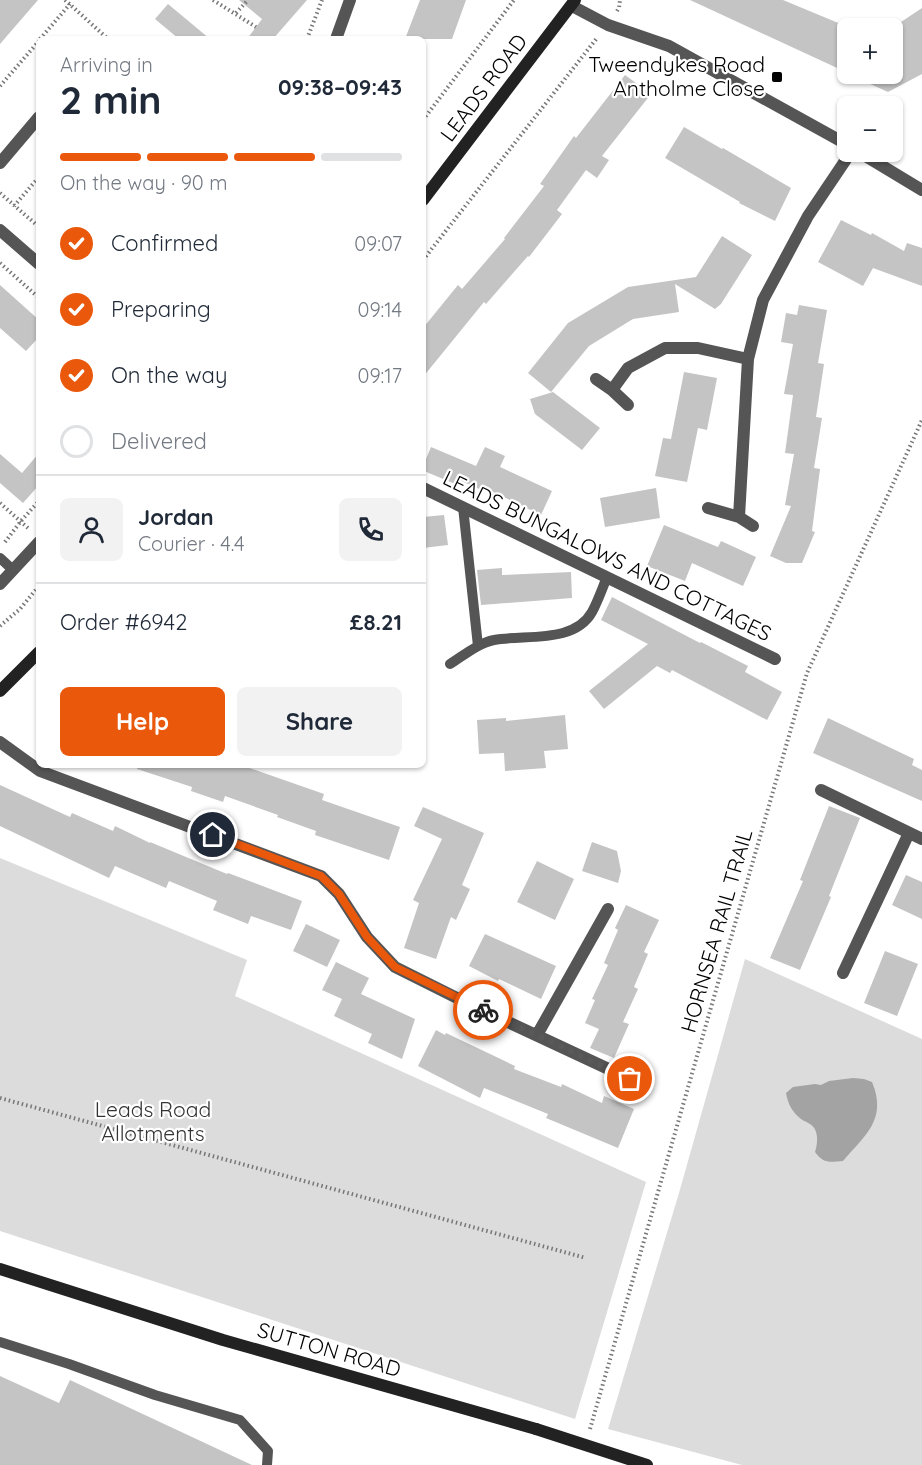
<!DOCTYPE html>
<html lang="en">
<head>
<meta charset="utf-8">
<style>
  :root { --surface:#fff; --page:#f2f2f3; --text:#1f2937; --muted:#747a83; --line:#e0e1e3; --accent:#ea580c }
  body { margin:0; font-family:Quicksand,sans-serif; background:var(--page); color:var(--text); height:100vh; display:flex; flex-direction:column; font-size:22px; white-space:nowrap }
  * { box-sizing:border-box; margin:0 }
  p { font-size:20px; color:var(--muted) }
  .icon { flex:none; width:33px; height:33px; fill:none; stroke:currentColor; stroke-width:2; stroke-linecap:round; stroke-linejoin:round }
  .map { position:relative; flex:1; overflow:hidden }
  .side { position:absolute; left:36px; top:36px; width:390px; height:732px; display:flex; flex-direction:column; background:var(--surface); border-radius:9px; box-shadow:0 2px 4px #0004 }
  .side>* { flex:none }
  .fabs { position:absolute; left:837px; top:18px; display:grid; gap:12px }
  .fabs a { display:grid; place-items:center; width:66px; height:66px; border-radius:9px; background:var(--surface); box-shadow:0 2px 4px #0004; font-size:30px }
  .pin { position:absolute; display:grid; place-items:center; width:51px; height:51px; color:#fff; margin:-26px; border:3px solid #fff; border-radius:50%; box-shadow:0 2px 6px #0007 }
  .courier { position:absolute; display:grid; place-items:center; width:60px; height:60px; margin:-30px; border:4px solid #ea580c; border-radius:50%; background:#fff; color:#222; box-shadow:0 2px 8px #0007 }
  .overview em { font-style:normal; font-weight:700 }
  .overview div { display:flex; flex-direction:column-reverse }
  .overview { display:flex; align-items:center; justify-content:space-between; height:102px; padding:0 24px }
  h1 { font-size:39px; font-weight:700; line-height:45px }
  .bar { display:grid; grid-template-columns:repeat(4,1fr); gap:9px 6px; align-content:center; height:72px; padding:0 24px }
  .bar i { height:8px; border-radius:4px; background:var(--line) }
  .bar .current { background:var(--accent) }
  .bar p { grid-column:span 4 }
  .line { display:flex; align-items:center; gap:15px; padding:0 24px; border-top:2px solid var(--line) }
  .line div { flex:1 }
  .round { display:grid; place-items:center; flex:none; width:63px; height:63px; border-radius:9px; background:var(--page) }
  ol { padding:0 24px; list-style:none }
  li { display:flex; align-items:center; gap:18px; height:66px }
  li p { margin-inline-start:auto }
  li .icon { padding:6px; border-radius:50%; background:var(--accent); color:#fff; stroke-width:4 }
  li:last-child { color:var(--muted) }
  li i { width:33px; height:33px; border:3px solid var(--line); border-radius:50% }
  .primary-button { display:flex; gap:12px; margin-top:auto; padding:12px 24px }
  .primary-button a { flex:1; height:69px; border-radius:9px; background:var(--accent); color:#fff; font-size:24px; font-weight:700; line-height:69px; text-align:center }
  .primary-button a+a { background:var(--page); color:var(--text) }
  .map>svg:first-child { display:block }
  .green { fill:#dcdcdc }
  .water { fill:#a3a3a3 }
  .building { fill:#c4c4c4 }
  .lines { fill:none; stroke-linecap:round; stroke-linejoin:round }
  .path { stroke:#777; stroke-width:4; stroke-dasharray:1.5 3; stroke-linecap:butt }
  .lane { stroke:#555; stroke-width:10 }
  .street { stroke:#555; stroke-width:12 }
  .secondary { stroke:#222; stroke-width:12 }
  .secondary-bridge { stroke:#222; stroke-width:12 }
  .done { stroke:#595959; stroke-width:6; stroke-dasharray:0 10.8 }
  .route { stroke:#ea580c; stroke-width:8 }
  .poi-dot { fill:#000; stroke:#fff; stroke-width:2 }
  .labels { text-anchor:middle; stroke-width:4.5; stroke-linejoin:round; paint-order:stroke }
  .poi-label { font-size:21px; fill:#000; stroke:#fff; text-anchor:end }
  .street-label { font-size:21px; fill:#000; stroke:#fff }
  .park-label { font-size:21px; fill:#333; stroke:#fff }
</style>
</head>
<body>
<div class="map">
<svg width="922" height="1465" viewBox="0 0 922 1465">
  <rect width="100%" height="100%" fill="#fff"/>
  <path class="green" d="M 0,858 L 247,960 L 235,996 L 646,1182 L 575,1419 L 0,1231 Z
    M 745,959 L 922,1039 L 922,1465 L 742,1465 L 608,1429 L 679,1193 Z"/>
  <path class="water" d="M 853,1078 L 864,1079 L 872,1082 C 888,1120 864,1136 843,1161 C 829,1162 824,1164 815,1152 C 817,1146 818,1138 816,1132 C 814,1124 807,1123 801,1119 C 792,1112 788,1104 786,1093 L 793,1087 L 815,1084 L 821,1085 L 829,1081 Z"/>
  <path class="building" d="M 0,0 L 38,0 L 0,44 Z
    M 239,0 L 307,0 L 273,39 L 247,39 L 262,19 Z
    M 420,0 L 466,0 L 452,39 L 405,39 Z
    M 690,0 L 783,0 L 848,27 L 848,73 Z
    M 168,4 L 210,39 L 179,39 L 155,19 Z
    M 922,8 L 922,74 L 888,92 L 848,74 L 892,74 L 892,28 Z
    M 625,75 L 651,94 L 602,156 L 609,160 L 597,178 L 586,170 L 557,210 L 562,214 L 529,257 L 528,256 L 486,304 L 484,302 L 423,377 L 423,328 L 458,285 L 462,289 L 505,239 L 504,238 L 544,186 L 540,184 L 574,136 L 576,138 Z
    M 684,127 L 722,149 L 723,148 L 791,188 L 775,221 L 739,203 L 740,202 L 665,158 Z
    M 841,220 L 871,235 L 872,233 L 904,251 L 907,243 L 922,248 L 922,286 L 873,268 L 863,286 L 818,262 Z
    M 722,236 L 752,255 L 721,304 L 715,309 L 675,284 L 679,312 L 633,319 L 589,346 L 551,392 L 528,373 L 568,323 L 628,287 L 696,277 Z
    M 0,285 L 39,320 L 39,337 L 26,351 L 0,328 Z
    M 799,305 L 827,310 L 818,363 L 824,364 L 816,417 L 822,418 L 814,468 L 820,469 L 812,531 L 815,532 L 802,563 L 786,563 L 770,556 L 791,506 L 785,505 L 794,454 L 785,453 L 793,395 L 784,394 L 793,344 L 781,342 L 786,313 L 797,315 Z
    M 684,372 L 717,378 L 707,430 L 698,428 L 687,482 L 655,476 L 663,438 L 671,439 Z
    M 553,392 L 600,428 L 582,450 L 535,414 L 530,399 Z
    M 431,447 L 476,466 L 485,447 L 505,456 L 500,467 L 552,491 L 541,515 L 489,490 L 488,493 L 457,479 L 455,484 L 424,471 L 424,464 Z
    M 39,453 L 39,485 L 23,503 L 0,483 L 0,454 L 22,473 Z
    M 656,488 L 660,518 L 605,527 L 600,498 Z
    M 444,515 L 448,545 L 423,548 L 423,517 Z
    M 664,525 L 718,547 L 721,541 L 756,557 L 743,586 L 692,563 L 685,581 L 647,566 Z
    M 502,568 L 502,575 L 571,572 L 572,598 L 481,605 L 477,570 Z
    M 612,597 L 700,643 L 701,642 L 748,666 L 745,672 L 782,692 L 767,720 L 672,670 L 670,673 L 657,666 L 604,709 L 589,691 L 648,644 L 601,620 Z
    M 565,715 L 568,749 L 544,751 L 546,768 L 505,771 L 504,753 L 479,754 L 477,720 L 506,718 L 506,721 Z
    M 828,718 L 914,759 L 912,765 L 922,770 L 922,801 L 813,753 Z
    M 138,765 L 241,765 L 324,794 L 322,800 L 400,827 L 389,860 L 315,835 L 316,831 L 277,817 L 278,815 L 225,796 L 223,802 L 191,791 L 192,787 L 137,769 Z
    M 0,785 L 70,817 L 72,813 L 113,831 L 115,826 L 150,843 L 150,842 L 227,874 L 228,873 L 302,901 L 291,930 L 251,916 L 248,924 L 213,910 L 217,901 L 169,881 L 166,888 L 115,866 L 109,878 L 0,826 Z
    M 829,806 L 860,818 L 829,896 L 831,897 L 800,970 L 770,958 L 803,881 L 800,880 Z
    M 423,807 L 484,833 L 462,885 L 470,889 L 456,920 L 451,917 L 436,959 L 404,948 L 419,903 L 413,900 L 442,839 L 414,826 Z
    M 592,842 L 617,851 L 621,871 L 618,883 L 582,871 Z
    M 537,861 L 574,879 L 555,920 L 517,902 Z
    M 906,875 L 922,882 L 922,919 L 892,905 Z
    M 626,905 L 659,920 L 644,952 L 648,954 L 634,987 L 638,989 L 623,1022 L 629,1024 L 614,1058 L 590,1048 L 599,1029 L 585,1023 L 595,1000 L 592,999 L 608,965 L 604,963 L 618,930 L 615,928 Z
    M 306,924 L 340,940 L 327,967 L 293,951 Z
    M 485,934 L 556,966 L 541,999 L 499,979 L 498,981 L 469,966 Z
    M 885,951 L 918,964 L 897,1016 L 864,1003 Z
    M 336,962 L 369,978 L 361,994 L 415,1019 L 402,1059 L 368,1043 L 372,1034 L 334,1016 L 342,999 L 322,990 Z
    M 436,1030 L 445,1035 L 446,1033 L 515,1066 L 514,1069 L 561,1087 L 562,1084 L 602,1103 L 604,1096 L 634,1109 L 618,1148 L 546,1118 L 548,1114 L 484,1088 L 480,1098 L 418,1066 Z
    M 0,1376 L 59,1403 L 70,1380 L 252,1465 L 0,1465 Z"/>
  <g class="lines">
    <path class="path" d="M 65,0 L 107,38
      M 213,0 L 256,27
      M 617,11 L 619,8 L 620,0
      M 236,13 L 248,0
      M 40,39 L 70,4
      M 307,39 L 322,0
      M 0,86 L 39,41
      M 423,120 L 514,0
      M 0,193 L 39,227
      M 14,206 L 39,177
      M 423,260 L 597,38
      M 0,263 L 39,298
      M 0,503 L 29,529
      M 5,542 L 21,521 L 39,501
      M 0,626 L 20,609 L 39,586
      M 0,1098 L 586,1258
      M 590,1429 L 807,673 L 922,420"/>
    <path class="lane" d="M 463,507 L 478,646
      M 0,558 L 13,570
      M 450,664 C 463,656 478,643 494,640 C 525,634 574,644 592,612 C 598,601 602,589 607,577
      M 0,1342 L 69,1364 L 155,1395 L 240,1420 L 268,1451 L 267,1465"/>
    <path class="street" d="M 572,6 L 608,25 L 669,46 L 848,145
      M 336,39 L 350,0
      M 859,152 L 922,190
      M 0,163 L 39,117
      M 0,230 L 39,264
      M 596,379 L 612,390 L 628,405
      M 612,390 L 628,368 L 665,348 L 698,348 L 748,359
      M 423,488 L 775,659
      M 708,508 L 739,517 L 753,526
      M 739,517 L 748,359 L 763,300 L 808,216 L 851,152
      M 0,584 L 39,542
      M 0,742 L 40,771 L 321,876 L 339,894 L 367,937 L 395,967 L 463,1001 L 630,1079
      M 821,790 L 922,839
      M 843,973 L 909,833
      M 537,1035 L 608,909"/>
    <path class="secondary" d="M 423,200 L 575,0
      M 0,691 L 39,652
      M 0,1269 L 223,1340 L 536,1429"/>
    <path class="secondary-bridge" d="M 536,1429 L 647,1465"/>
  </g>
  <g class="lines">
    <path class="done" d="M 483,1010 L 630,1079"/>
    <path class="route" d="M 213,835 L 321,876 L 339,894 L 367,937 L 395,967 L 483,1010"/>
  </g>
  <rect class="poi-dot" x="771" y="71" width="12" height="12" rx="3"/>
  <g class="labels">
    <g class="poi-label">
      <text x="765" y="72">Tweendykes Road<tspan x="765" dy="24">Antholme Close</tspan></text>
    </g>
    <g class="street-label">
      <text transform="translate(484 88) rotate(-53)" y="7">LEADS ROAD</text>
      <text transform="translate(607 556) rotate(26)" y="7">LEADS BUNGALOWS AND COTTAGES</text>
      <text transform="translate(717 931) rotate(-74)" y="7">HORNSEA RAIL TRAIL</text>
      <text transform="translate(329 1350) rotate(16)" y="7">SUTTON ROAD</text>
    </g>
    <g class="park-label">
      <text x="153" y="1117">Leads Road<tspan x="153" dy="24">Allotments</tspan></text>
    </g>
  </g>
</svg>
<div class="fabs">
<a>+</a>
<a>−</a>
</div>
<div class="pin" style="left:630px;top:1079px;background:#ea580c"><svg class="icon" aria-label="bag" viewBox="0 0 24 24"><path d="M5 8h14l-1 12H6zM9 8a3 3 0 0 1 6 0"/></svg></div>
<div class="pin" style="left:213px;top:835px;background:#1f2937"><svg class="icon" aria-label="home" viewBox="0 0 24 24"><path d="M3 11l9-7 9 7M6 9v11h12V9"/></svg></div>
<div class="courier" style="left:483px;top:1010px"><svg class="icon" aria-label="bike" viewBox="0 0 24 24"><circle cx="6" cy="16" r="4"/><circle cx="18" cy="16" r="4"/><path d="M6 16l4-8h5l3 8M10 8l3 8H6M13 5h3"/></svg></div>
<section class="side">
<div class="overview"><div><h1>2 min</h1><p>Arriving in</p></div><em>09:38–09:43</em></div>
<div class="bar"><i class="current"></i><i class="current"></i><i class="current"></i><i></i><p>On the way · 90 m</p></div>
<ol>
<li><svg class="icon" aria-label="check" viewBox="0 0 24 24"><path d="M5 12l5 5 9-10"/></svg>Confirmed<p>09:07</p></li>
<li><svg class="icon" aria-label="check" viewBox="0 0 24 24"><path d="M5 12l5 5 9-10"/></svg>Preparing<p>09:14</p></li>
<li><svg class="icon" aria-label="check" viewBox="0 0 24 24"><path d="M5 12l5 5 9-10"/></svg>On the way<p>09:17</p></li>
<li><i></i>Delivered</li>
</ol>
<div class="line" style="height:108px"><a class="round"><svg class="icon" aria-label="person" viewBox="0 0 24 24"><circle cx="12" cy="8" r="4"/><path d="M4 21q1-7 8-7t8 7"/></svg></a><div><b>Jordan</b><p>Courier · 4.4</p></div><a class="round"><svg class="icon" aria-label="phone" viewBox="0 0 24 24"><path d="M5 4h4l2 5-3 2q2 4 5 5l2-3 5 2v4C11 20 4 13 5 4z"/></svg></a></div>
<div class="line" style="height:78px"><div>Order #6942</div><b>£8.21</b></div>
<div class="primary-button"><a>Help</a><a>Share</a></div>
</section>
</div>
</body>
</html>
